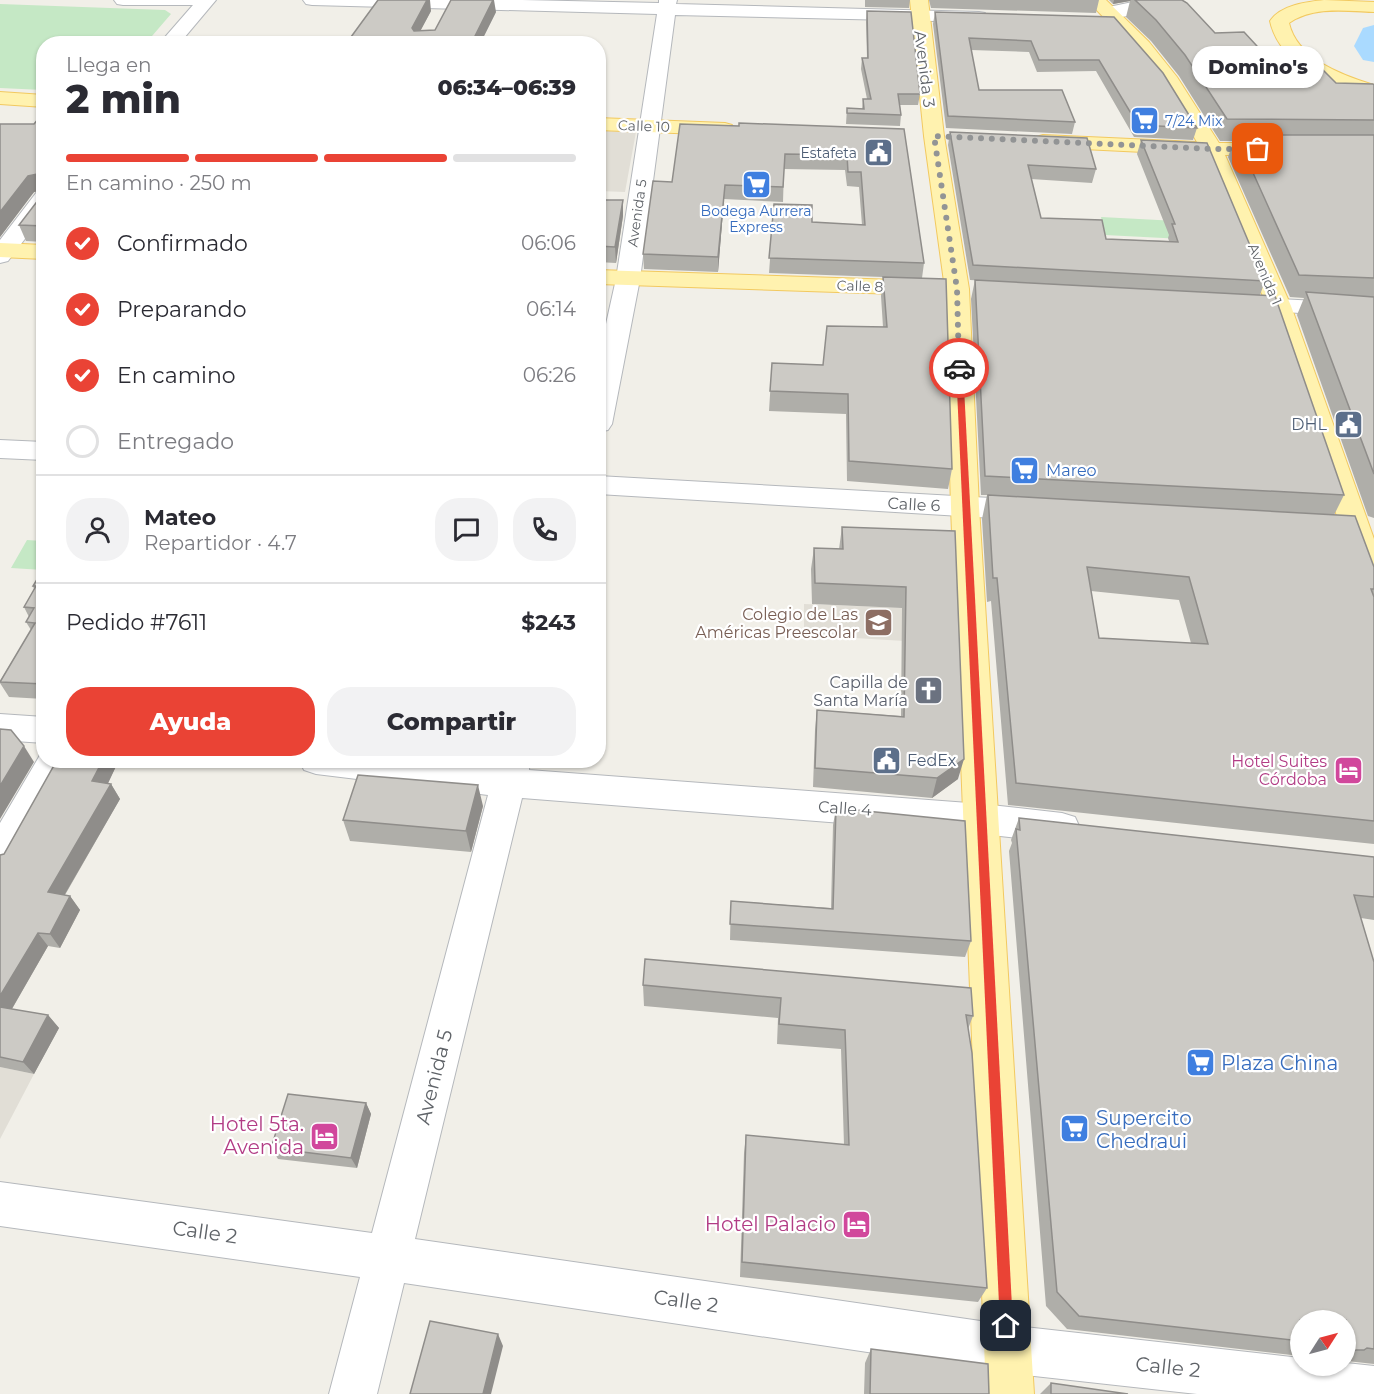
<!DOCTYPE html>
<html lang="es">
<head>
<meta charset="utf-8">
<style>
  :root { --surface:#fff; --page:#f2f2f3; --text:#2b2b33; --muted:#7c7c81; --line:#e1e1e2; --accent:#ea4335 }
  body { margin:0; font-family:Montserrat,sans-serif; background:var(--page); color:var(--text); height:100vh; display:flex; flex-direction:column; font-size:22px; white-space:nowrap }
  * { box-sizing:border-box; margin:0 }
  p { font-size:20px; color:var(--muted) }
  .icon { flex:none; width:33px; height:33px; fill:none; stroke:currentColor; stroke-width:2; stroke-linecap:round; stroke-linejoin:round }
  .map { position:relative; flex:1; overflow:hidden }
  .panel { position:absolute; left:36px; top:36px; width:570px; height:732px; display:flex; flex-direction:column; background:var(--surface); border-radius:24px; box-shadow:0 2px 4px #0004 }
  .panel>* { flex:none }
  .needle { width:39px; rotate:54deg }
  .buttons { position:absolute; left:1290px; top:1310px; display:grid; gap:12px }
  .buttons a { display:grid; place-items:center; width:66px; height:66px; border-radius:50%; background:var(--surface); box-shadow:0 2px 4px #0004; font-size:30px }
  .pin { position:absolute; display:grid; place-items:center; width:51px; height:51px; color:#fff; margin:-26px; border-radius:12px; box-shadow:0 3px 9px #0006 }
  .courier { position:absolute; display:grid; place-items:center; width:60px; height:60px; margin:-30px; border:4px solid #ea4335; border-radius:50%; background:#fff; color:#222; box-shadow:0 2px 8px #0007 }
  .bubble { position:absolute; height:42px; border-radius:21px; background:var(--surface); box-shadow:0 2px 4px #0004; font-size:20px; font-weight:800; line-height:42px; text-align:center }
  .head em { font-style:normal; font-weight:800 }
  .head div { display:flex; flex-direction:column-reverse }
  .head { display:flex; align-items:center; justify-content:space-between; height:102px; padding:0 30px }
  h1 { font-size:39px; font-weight:800; line-height:45px }
  .bar { display:grid; grid-template-columns:repeat(4,1fr); gap:9px 6px; align-content:center; height:72px; padding:0 30px }
  .bar i { height:8px; border-radius:4px; background:var(--line) }
  .bar .selected { background:var(--accent) }
  .bar p { grid-column:span 4 }
  .line { display:flex; align-items:center; gap:15px; padding:0 30px; border-top:2px solid var(--line) }
  .line div { flex:1 }
  .round { display:grid; place-items:center; flex:none; width:63px; height:63px; border-radius:24px; background:var(--page) }
  ol { padding:0 30px; list-style:none }
  li { display:flex; align-items:center; gap:18px; height:66px }
  li p { margin-inline-start:auto }
  li .icon { padding:6px; border-radius:50%; background:var(--accent); color:#fff; stroke-width:4 }
  li:last-child { color:var(--muted) }
  li i { width:33px; height:33px; border:3px solid var(--line); border-radius:50% }
  .action { display:flex; gap:12px; margin-top:auto; padding:12px 30px }
  .action a { flex:1; height:69px; border-radius:24px; background:var(--accent); color:#fff; font-size:24px; font-weight:800; line-height:69px; text-align:center }
  .action a+a { background:var(--page); color:var(--text) }
  .map>svg:first-child { display:block }
  .education { fill:#e1ded6 }
  .green { fill:#c5e8c5 }
  .lines { fill:none; stroke-linecap:round; stroke-linejoin:round }
  .river { fill:#aadaff; fill-rule:evenodd }
  .minor-casing { stroke:#b5b8bc; stroke-width:2 }
  .major-casing { stroke:#f2c960; stroke-width:2 }
  .minor { fill:#fff; fill-rule:evenodd }
  .major { fill:#fff2af; fill-rule:evenodd }
  .wall { fill:#afaea9; fill-rule:evenodd }
  .shaded-wall { fill:#8f8d8a }
  .building { fill:#cccac5; stroke:#8f8d8a; stroke-width:1.5; fill-rule:evenodd }
  .route { fill:#ea4335 }
  .done { stroke:#929495; stroke-width:6; stroke-dasharray:0 10.8 }
  .labels { text-anchor:middle; stroke-width:4.5; stroke-linejoin:round; paint-order:stroke }
  .far-shop-label { font-size:14px; fill:#366cbe; stroke:#fff; text-anchor:start }
  .far-street-label { font-size:14px; fill:#5f6368; stroke:#fff }
  .far-service-label { font-size:14px; fill:#4e5e75; stroke:#fff; text-anchor:end }
  .street-label { font-size:16px; fill:#5f6368; stroke:#fff }
  .service-label { font-size:16px; fill:#4e5e75; stroke:#fff; text-anchor:end }
  .shop-label { font-size:16px; fill:#366cbe; stroke:#fff; text-anchor:start }
  .education-label { font-size:16px; fill:#785e54; stroke:#fff; text-anchor:end }
  .worship-label { font-size:16px; fill:#5b616d; stroke:#fff; text-anchor:end }
  .hotel-label { font-size:16px; fill:#b23c85; stroke:#fff; text-anchor:end }
  .near-shop-label { font-size:20px; fill:#366cbe; stroke:#fff; text-anchor:start }
  .near-street-label { font-size:20px; fill:#5f6368; stroke:#fff }
  .near-hotel-label { font-size:20px; fill:#b23c85; stroke:#fff; text-anchor:end }
</style>
</head>
<body>
<div class="map">
<svg width="1374" height="1394" viewBox="0 0 1374 1394">
  <rect width="100%" height="100%" fill="#f1efe8"/>
  <path class="education" d="M 599,130 L 636,132 L 625,192 L 599,191 Z
    M 804,604 L 954,610 L 955,644 L 804,635 Z
    M 0,1067 L 34,1074 L 0,1139 Z"/>
  <path class="green" d="M 0,4 L 165,10 L 171,14 L 146,43 L 44,44 L 43,90 L 0,88 Z
    M 1101,217 L 1234,224 L 1241,242 L 1105,235 Z
    M 27,540 L 43,541 L 43,570 L 11,568 Z"/>
  <g class="lines">
    <path class="river" d="M 1374,25 L 1374,62 L 1363,60 L 1354,46 L 1363,28 Z"/>
    <defs>
      <path id="minor" d="M 114,0 L 216,0 L 179,44 L 159,44 L 193,5 L 123,5 L 117,4 Z
        M 303,0 L 522,0 L 659,3 L 659,0 L 677,0 L 676,4 L 979,12 L 985,13 L 988,17 L 985,21 L 979,22 L 675,15 L 640,279 L 612,424 L 608,430 L 598,432 L 598,360 L 616,279 L 657,14 L 312,5 L 306,4 Z
        M 1142,0 L 1169,0 L 1166,4 C 1147,10 1124,21 1104,16 L 1101,12 L 1104,8 Z
        M 44,192 L 44,214 L 8,261 L 0,263 L 0,240 L 36,193 Z
        M 1279,299 L 1374,304 L 1374,318 L 1270,311 L 1267,306 L 1270,301 Z
        M 0,440 L 44,442 L 44,460 L 0,458 Z
        M 598,476 L 1028,500 L 1038,503 L 1042,510 L 1038,517 L 1028,520 L 598,494 Z
        M 0,714 L 44,717 L 44,743 L 0,740 Z
        M 43,750 L 44,760 L 72,760 L 13,867 L 0,871 L 0,823 Z
        M 299,760 L 437,760 L 495,767 L 498,760 L 530,760 L 529,770 L 982,804 L 1062,813 L 1075,817 L 1080,828 L 1075,839 L 1062,843 L 982,834 L 522,798 L 415,1239 L 1008,1325 L 1300,1358 L 1300,1365 L 1346,1365 L 1346,1363 L 1374,1366 L 1374,1394 L 1197,1394 L 1008,1373 L 404,1283 L 377,1394 L 329,1394 L 360,1277 L 0,1226 L 0,1182 L 372,1233 L 488,795 L 316,774 L 304,770 Z"/>
      <path id="major" d="M 910,0 L 928,0 L 944,136 L 969,289 L 979,507 L 1034,1394 L 986,1394 L 951,507 L 945,289 L 924,136 Z
        M 1087,0 L 1106,0 L 1149,42 L 1177,77 L 1219,143 L 1276,143 L 1283,145 L 1286,149 L 1283,153 L 1276,155 L 1225,155 L 1291,306 L 1374,539 L 1374,593 L 1363,590 L 1359,582 L 1267,306 L 1204,155 L 1043,147 L 1036,145 L 1033,141 L 1036,137 L 1043,135 L 1197,142 L 1162,83 L 1135,50 Z
        M 1324,0 L 1374,2 L 1374,12 C 1346,11 1313,6 1289,23 C 1297,59 1342,75 1374,85 L 1374,97 C 1333,87 1280,66 1270,21 C 1281,5 1306,2 1324,0 Z
        M 0,92 L 44,95 L 44,107 L 0,104 Z
        M 598,118 L 725,123 L 732,125 L 735,129 L 732,133 L 725,135 L 598,130 Z
        M 0,243 L 44,245 L 44,259 L 0,257 Z
        M 598,270 L 927,281 L 936,283 L 939,288 L 936,293 L 927,295 L 598,284 Z"/>
    </defs>
    <use href="#minor" class="minor-casing"/>
    <use href="#major" class="major-casing"/>
    <use href="#minor" class="minor"/>
    <use href="#major" class="major"/>
  </g>
  <path class="wall" d="M 865,0 L 910,0 L 909,8 L 865,7 Z
    M 929,0 L 1099,0 L 1096,13 L 931,8 Z
    M 1109,0 L 1182,0 L 1215,33 L 1268,58 L 1336,83 L 1374,85 L 1374,518 L 1368,516 L 1297,315 L 1304,298 L 1290,297 L 1228,157 L 1234,141 L 1220,141 L 1179,76 L 1151,41 L 1126,17 L 1130,1 L 1113,4 Z
    M 431,11 L 420,31 L 435,30 L 496,12 L 480,44 L 352,44 L 351,37 Z
    M 867,11 L 920,94 L 918,105 L 900,105 L 901,115 L 900,126 L 846,124 L 847,108 L 862,109 L 863,99 L 867,99 L 861,69 L 862,58 L 867,58 L 866,22 Z
    M 935,12 L 1114,17 L 1197,128 L 1193,140 L 1134,137 L 1096,71 L 1037,72 L 1029,52 L 971,50 L 979,90 L 1075,122 L 1072,134 L 946,128 L 933,24 Z
    M 44,112 L 44,242 L 26,241 L 19,225 L 39,199 L 39,191 L 34,192 L 0,237 L 0,124 L 34,124 Z
    M 739,126 L 904,129 L 924,263 L 922,278 L 952,469 L 948,489 L 847,481 L 846,414 L 769,411 L 772,363 L 823,365 L 883,327 L 881,296 L 883,277 L 769,273 L 774,204 L 812,222 L 862,225 L 859,187 L 847,186 L 845,170 L 784,169 L 783,202 L 724,199 L 718,272 L 644,269 L 643,254 L 672,182 Z
    M 950,132 L 1096,169 L 1092,183 L 1031,179 L 1041,218 L 1106,239 L 1169,241 L 1168,238 L 1169,235 L 1137,154 L 1141,140 L 1265,281 L 1260,295 L 1344,495 L 1334,515 L 1037,498 L 1374,567 L 1374,844 L 1008,805 L 991,601 L 987,602 L 982,519 L 987,495 L 981,495 L 971,299 L 975,280 L 1123,288 L 970,280 L 948,145 ZM 1091,591 L 1179,600 L 1191,643 L 1099,638 Z
    M 598,175 L 604,191 L 602,200 L 623,200 L 623,216 L 616,263 L 598,262 Z
    M 842,527 L 955,531 L 958,779 L 932,798 L 813,787 L 815,730 L 817,710 L 901,716 L 902,608 L 812,604 L 811,569 L 814,548 L 839,549 Z
    M 44,568 L 44,699 L 9,697 L 0,683 L 0,681 L 31,630 L 26,622 L 29,617 L 24,607 L 34,589 L 33,586 Z
    M 57,760 L 119,760 L 108,783 L 111,784 L 120,799 L 65,895 L 70,896 L 80,910 L 60,948 L 48,946 L 12,1009 L 48,1015 L 59,1028 L 34,1074 L 0,1067 L 0,855 L 4,854 Z
    M 483,806 L 471,852 L 350,841 L 343,820 Z
    M 836,808 L 971,941 L 965,957 L 730,940 L 731,901 L 831,908 L 833,825 Z
    M 1019,818 L 1374,857 L 1374,920 L 1361,918 L 1374,962 L 1374,1364 L 1347,1361 L 1346,1362 L 1346,1320 L 1300,1320 L 1300,1357 L 1300,1356 L 1067,1329 L 1046,1306 L 1009,851 L 1012,843 L 1011,840 Z
    M 643,985 L 973,1016 L 968,1029 L 987,1288 L 978,1302 L 740,1277 L 744,1153 L 746,1135 L 844,1145 L 841,1049 L 777,1044 L 778,1018 L 644,1006 Z
    M 366,1103 L 371,1114 L 357,1168 L 278,1159 L 271,1148 Z
    M 871,1349 L 989,1394 L 864,1394 L 865,1363 Z
    M 1051,1383 L 1128,1394 L 1040,1394 Z"/>
  <path class="shaded-wall" d="M 427,0 L 430,0 L 431,11 L 414,43 L 412,28 Z
    M 493,0 L 494,0 L 496,12 L 480,44 L 471,44 Z
    M 1114,0 L 1131,0 L 1130,1 L 1113,4 Z
    M 37,174 L 44,190 L 34,192 L 0,237 L 0,212 L 28,176 Z
    M 603,175 L 604,191 L 600,216 L 599,200 Z
    M 725,185 L 724,199 L 718,272 L 718,257 Z
    M 623,200 L 623,216 L 616,263 L 615,247 Z
    M 24,746 L 34,762 L 0,819 L 0,786 Z
    M 964,759 L 958,779 L 932,798 L 937,778 Z
    M 103,760 L 119,760 L 102,796 L 92,781 Z
    M 111,784 L 120,799 L 58,906 L 48,892 Z
    M 478,785 L 483,806 L 471,852 L 466,831 Z
    M 70,896 L 80,910 L 60,948 L 50,934 Z
    M 38,933 L 48,946 L 6,1019 L 0,1012 L 0,996 Z
    M 48,1015 L 59,1028 L 34,1074 L 23,1062 Z
    M 366,1103 L 371,1114 L 357,1168 L 351,1158 Z
    M 498,1334 L 503,1346 L 491,1394 L 483,1394 Z"/>
  <path class="building" d="M 378,0 L 427,0 L 412,28 L 414,31 L 435,30 L 451,0 L 493,0 L 471,44 L 356,44 L 359,38 L 351,37 Z
    M 1135,0 L 1182,0 L 1187,3 L 1215,33 L 1244,32 L 1268,58 L 1309,56 L 1336,83 L 1373,84 L 1374,85 L 1374,120 L 1227,119 L 1185,55 L 1156,20 Z
    M 867,11 L 911,12 L 920,94 L 898,94 L 901,115 L 847,113 L 847,108 L 864,109 L 863,99 L 871,99 L 862,58 L 868,58 Z
    M 935,12 L 1114,17 L 1163,73 L 1197,128 L 1138,125 L 1099,60 L 1039,60 L 1031,41 L 969,38 L 979,90 L 1062,90 L 1075,122 L 948,116 Z
    M 44,112 L 44,226 L 19,225 L 39,199 L 40,176 L 37,174 L 28,176 L 0,212 L 0,124 L 34,124 Z
    M 739,123 L 904,129 L 924,263 L 769,258 L 774,204 L 812,205 L 812,222 L 865,225 L 861,172 L 848,172 L 847,155 L 785,154 L 783,187 L 725,185 L 718,257 L 643,254 L 653,181 L 672,182 L 680,124 L 739,126 Z
    M 950,132 L 1087,138 L 1096,169 L 1028,165 L 1041,218 L 1102,220 L 1106,239 L 1178,242 L 1172,224 L 1175,224 L 1141,140 L 1207,143 L 1265,281 L 973,265 Z
    M 1236,135 L 1374,135 L 1374,278 L 1299,275 Z
    M 598,175 L 603,175 L 599,200 L 623,200 L 615,247 L 598,246 Z
    M 883,277 L 946,279 L 952,469 L 849,461 L 848,394 L 770,391 L 772,363 L 823,365 L 827,326 L 887,327 Z
    M 975,280 L 1275,296 L 1344,495 L 985,476 Z
    M 1306,292 L 1374,297 L 1374,474 Z
    M 988,495 L 1355,516 L 1374,567 L 1374,589 L 1371,589 L 1374,597 L 1374,821 L 1016,783 L 997,578 L 993,578 ZM 1087,567 L 1189,577 L 1208,644 L 1099,638 Z
    M 842,527 L 955,531 L 964,759 L 937,778 L 815,768 L 817,710 L 904,717 L 906,587 L 815,583 L 814,548 L 843,549 Z
    M 44,568 L 44,684 L 0,682 L 35,623 L 26,622 L 34,608 L 24,607 L 36,586 L 33,586 Z
    M 0,729 L 11,730 L 24,746 L 0,786 Z
    M 57,760 L 103,760 L 92,781 L 111,784 L 48,892 L 70,896 L 50,934 L 38,933 L 0,996 L 0,855 L 4,854 Z
    M 358,775 L 478,785 L 466,831 L 343,820 Z
    M 836,808 L 965,821 L 971,941 L 730,924 L 731,901 L 833,909 Z
    M 1019,818 L 1374,857 L 1374,897 L 1354,895 L 1374,962 L 1374,1349 L 1367,1348 L 1364,1350 L 1346,1350 L 1346,1320 L 1300,1320 L 1300,1341 L 1079,1316 L 1057,1292 L 1016,829 L 1020,830 Z
    M 645,959 L 971,988 L 973,1016 L 966,1015 L 972,1053 L 987,1288 L 742,1262 L 746,1135 L 849,1145 L 845,1030 L 779,1024 L 781,998 L 643,985 Z
    M 0,1007 L 48,1015 L 23,1062 L 0,1057 Z
    M 288,1094 L 366,1103 L 351,1158 L 271,1148 Z
    M 430,1321 L 498,1334 L 483,1394 L 410,1394 Z
    M 871,1349 L 988,1364 L 989,1394 L 870,1394 Z
    M 1051,1383 L 1128,1394 L 1051,1394 Z"/>
  <path class="route" d="M 959,366 L 963,368 L 1013,1326 L 1011,1330 L 1006,1332 L 1002,1330 L 1000,1326 L 956,368 Z"/>
  <g class="lines">
    <path class="done" d="M 959,368 L 957,289 L 934,136 L 1212,149 L 1258,149"/>
  </g>
  <defs>
    <symbol id="supermarket-square" viewBox="-11 -11 22 22"><rect x="-9" y="-9" width="18" height="18" rx="4" fill="#3f7fe0" stroke="#fff"/><path d="M-6-5.5h2.5l.6 2H6L4.5 2H-2.5L-4.4-4H-6ZM-1.5 3.2a1.3 1.3 0 1 0 .1 0ZM3 3.2a1.3 1.3 0 1 0 .1 0Z" fill="#fff"/></symbol>
    <symbol id="civic-square" viewBox="-11 -11 22 22"><rect x="-9" y="-9" width="18" height="18" rx="4" fill="#5c6f8a" stroke="#fff"/><path d="M-.6-6.5H3V-4.5H.6V-3L4-1V1h2V6H-6V1h2V-1L-.6-3ZM-1.2 2.5V6h2.4V2.5Z" fill="#fff"/></symbol>
    <symbol id="school-square" viewBox="-11 -11 22 22"><rect x="-9" y="-9" width="18" height="18" rx="4" fill="#8d6e63" stroke="#fff"/><path d="M0-5L7-2L0 1L-7-2ZM-4 1L0 2.5L4 1V4Q0 6-4 4Z" fill="#fff"/></symbol>
    <symbol id="church-square" viewBox="-11 -11 22 22"><rect x="-9" y="-9" width="18" height="18" rx="4" fill="#6b7280" stroke="#fff"/><path d="M-1.2-6h2.4v3.5h3.3v2.4h-3.3V6h-2.4V-.1h-3.3v-2.4h3.3Z" fill="#fff"/></symbol>
    <symbol id="hotel-square" viewBox="-11 -11 22 22"><rect x="-9" y="-9" width="18" height="18" rx="4" fill="#d1479c" stroke="#fff"/><path d="M-6-4.5h1.5V1H6V5H4.5V3h-9V5H-6ZM-4 0a1.8 1.8 0 1 1 3.6 0ZM.5 0V-2.5h3Q6-2.5 6 0Z" fill="#fff"/></symbol>
  </defs>
  <g fill-rule="evenodd">
    <use href="#supermarket-square" x="1128" y="104" width="33" height="33"/>
    <use href="#civic-square" x="862" y="136" width="33" height="33"/>
    <use href="#supermarket-square" x="740" y="168" width="33" height="33"/>
    <use href="#civic-square" x="1332" y="408" width="33" height="33"/>
    <use href="#supermarket-square" x="1008" y="454" width="33" height="33"/>
    <use href="#school-square" x="862" y="606" width="33" height="33"/>
    <use href="#church-square" x="912" y="674" width="33" height="33"/>
    <use href="#civic-square" x="870" y="744" width="33" height="33"/>
    <use href="#hotel-square" x="1332" y="754" width="33" height="33"/>
    <use href="#supermarket-square" x="1184" y="1046" width="33" height="33"/>
    <use href="#supermarket-square" x="1058" y="1112" width="33" height="33"/>
    <use href="#hotel-square" x="308" y="1120" width="33" height="33"/>
    <use href="#hotel-square" x="840" y="1208" width="33" height="33"/>
  </g>
  <g class="labels">
    <g class="far-shop-label">
      <text x="1165" y="126">7/24 Mix</text>
      <text x="756" y="216" text-anchor="middle">Bodega Aurrera<tspan x="756" dy="16">Express</tspan></text>
    </g>
    <g class="far-street-label">
      <text transform="translate(644 126) rotate(2)" y="5">Calle 10</text>
      <text transform="translate(637 213) rotate(-82)" y="5">Avenida 5</text>
      <text transform="translate(1265 274) rotate(67)" y="5">Avenida 1</text>
      <text transform="translate(860 286) rotate(2)" y="5">Calle 8</text>
    </g>
    <g class="far-service-label">
      <text x="857" y="158">Estafeta</text>
    </g>
    <g class="street-label">
      <text transform="translate(925 69) rotate(83)" y="6">Avenida 3</text>
      <text transform="translate(914 504) rotate(3)" y="6">Calle 6</text>
      <text transform="translate(845 808) rotate(4)" y="6">Calle 4</text>
    </g>
    <g class="service-label">
      <text x="1327" y="430">DHL</text>
      <text x="907" y="766" text-anchor="start">FedEx</text>
    </g>
    <g class="shop-label">
      <text x="1046" y="476">Mareo</text>
    </g>
    <g class="education-label">
      <text x="858" y="620">Colegio de Las<tspan x="858" dy="18">Américas Preescolar</tspan></text>
    </g>
    <g class="worship-label">
      <text x="908" y="688">Capilla de<tspan x="908" dy="18">Santa María</tspan></text>
    </g>
    <g class="hotel-label">
      <text x="1327" y="767">Hotel Suites<tspan x="1327" dy="18">Córdoba</tspan></text>
    </g>
    <g class="near-shop-label">
      <text x="1221" y="1070">Plaza China</text>
      <text x="1096" y="1125">Supercito<tspan x="1096" dy="23">Chedraui</tspan></text>
    </g>
    <g class="near-street-label">
      <text transform="translate(434 1077) rotate(-76)" y="7">Avenida 5</text>
      <text transform="translate(205 1232) rotate(8)" y="7">Calle 2</text>
      <text transform="translate(686 1301) rotate(8)" y="7">Calle 2</text>
      <text transform="translate(1168 1367) rotate(6)" y="7">Calle 2</text>
    </g>
    <g class="near-hotel-label">
      <text x="304" y="1131">Hotel 5ta.<tspan x="304" dy="23">Avenida</tspan></text>
      <text x="836" y="1231">Hotel Palacio</text>
    </g>
  </g>
</svg>
<div class="buttons">
<a><svg class="needle" viewBox="-14 -14 28 28"><path d="M0-13l5 13h-10z" fill="#e53935"/><path d="M0 13l5-13h-10z" fill="#7c7c81"/></svg></a>
</div>
<div class="pin" style="left:1258px;top:149px;background:#ea580c"><svg class="icon" aria-label="bag" viewBox="0 0 24 24"><path d="M5 8h14l-1 12H6zM9 8a3 3 0 0 1 6 0"/></svg></div>
<div class="pin" style="left:1006px;top:1326px;background:#1f2937"><svg class="icon" aria-label="home" viewBox="0 0 24 24"><path d="M3 11l9-7 9 7M6 9v11h12V9"/></svg></div>
<div class="courier" style="left:959px;top:368px"><svg class="icon" aria-label="car" viewBox="0 0 24 24"><path d="M5 17H2v-5l4-1 3-4h7l3 4 3 1v5h-3M9 17h6M6 11h13"/><circle cx="7" cy="17" r="2"/><circle cx="17" cy="17" r="2"/></svg></div>
<div class="bubble" style="left:1192px;top:46px;width:132px">Domino's</div>
<section class="panel">
<div class="head"><div><h1>2 min</h1><p>Llega en</p></div><em>06:34–06:39</em></div>
<div class="bar"><i class="selected"></i><i class="selected"></i><i class="selected"></i><i></i><p>En camino · 250 m</p></div>
<ol>
<li><svg class="icon" aria-label="check" viewBox="0 0 24 24"><path d="M5 12l5 5 9-10"/></svg>Confirmado<p>06:06</p></li>
<li><svg class="icon" aria-label="check" viewBox="0 0 24 24"><path d="M5 12l5 5 9-10"/></svg>Preparando<p>06:14</p></li>
<li><svg class="icon" aria-label="check" viewBox="0 0 24 24"><path d="M5 12l5 5 9-10"/></svg>En camino<p>06:26</p></li>
<li><i></i>Entregado</li>
</ol>
<div class="line" style="height:108px"><a class="round"><svg class="icon" aria-label="person" viewBox="0 0 24 24"><circle cx="12" cy="8" r="4"/><path d="M4 21q1-7 8-7t8 7"/></svg></a><div><b>Mateo</b><p>Repartidor · 4.7</p></div><a class="round"><svg class="icon" aria-label="chat" viewBox="0 0 24 24"><path d="M4 5h16v11H9l-5 4z"/></svg></a><a class="round"><svg class="icon" aria-label="phone" viewBox="0 0 24 24"><path d="M5 4h4l2 5-3 2q2 4 5 5l2-3 5 2v4C11 20 4 13 5 4z"/></svg></a></div>
<div class="line" style="height:78px"><div>Pedido #7611</div><b>$243</b></div>
<div class="action"><a>Ayuda</a><a>Compartir</a></div>
</section>
</div>
</body>
</html>
